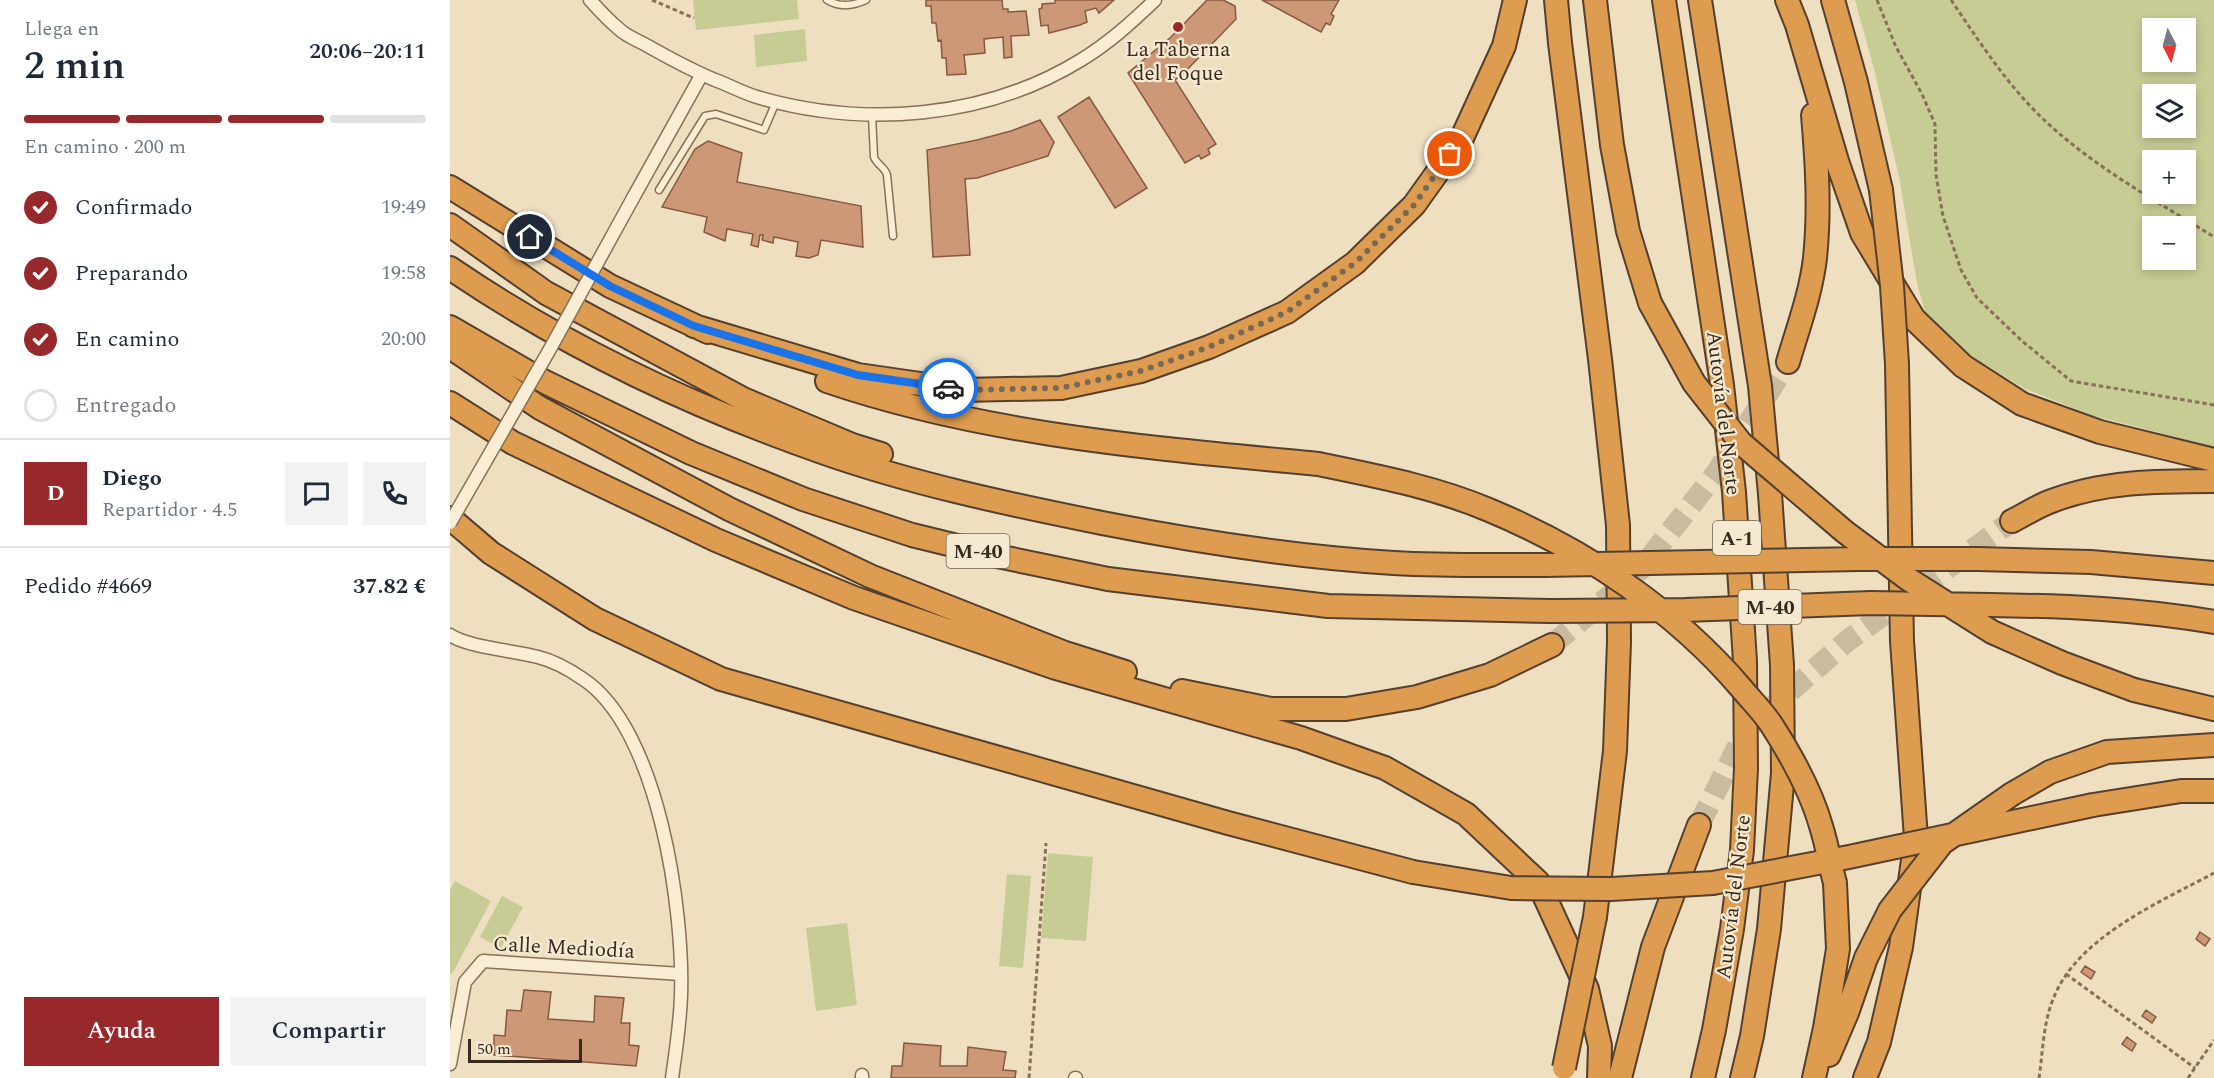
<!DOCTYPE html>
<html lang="es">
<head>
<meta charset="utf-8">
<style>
  :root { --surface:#fff; --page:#f2f2f3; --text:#1f2937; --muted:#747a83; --line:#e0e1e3; --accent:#97282c }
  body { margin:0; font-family:Spectral,serif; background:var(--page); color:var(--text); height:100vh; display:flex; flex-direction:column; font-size:22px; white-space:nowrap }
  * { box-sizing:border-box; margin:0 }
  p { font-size:20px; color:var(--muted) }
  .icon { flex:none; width:33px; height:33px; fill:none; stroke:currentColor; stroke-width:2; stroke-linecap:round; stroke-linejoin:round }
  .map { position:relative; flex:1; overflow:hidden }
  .sheet { display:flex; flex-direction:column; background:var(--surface); width:450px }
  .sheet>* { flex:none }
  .needle { width:39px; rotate:174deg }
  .buttons { position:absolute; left:1692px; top:18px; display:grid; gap:12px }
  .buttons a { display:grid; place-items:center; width:54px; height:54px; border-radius:0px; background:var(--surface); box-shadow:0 3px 9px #0003; font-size:30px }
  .scale { position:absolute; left:18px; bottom:15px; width:114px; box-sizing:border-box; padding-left:6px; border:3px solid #37291d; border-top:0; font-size:16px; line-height:21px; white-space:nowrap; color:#37291d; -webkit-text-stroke:4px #f5ead1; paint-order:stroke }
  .pin { position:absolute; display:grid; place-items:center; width:51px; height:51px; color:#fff; margin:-26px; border:3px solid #fff; border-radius:50%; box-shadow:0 2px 6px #0007 }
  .courier { position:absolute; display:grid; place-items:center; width:60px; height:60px; margin:-30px; border:4px solid #1a73e8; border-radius:50%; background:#fff; color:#222; box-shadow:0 2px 8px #0007 }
  .headline em { font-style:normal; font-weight:600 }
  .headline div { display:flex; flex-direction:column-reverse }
  .headline { display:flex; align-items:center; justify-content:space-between; height:102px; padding:0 24px }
  h1 { font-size:39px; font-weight:600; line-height:45px }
  .bar { display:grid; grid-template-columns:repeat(4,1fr); gap:9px 6px; align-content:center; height:72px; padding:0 24px }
  .bar i { height:8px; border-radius:4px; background:var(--line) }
  .bar .current { background:var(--accent) }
  .bar p { grid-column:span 4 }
  .line { display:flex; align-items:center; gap:15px; padding:0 24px; border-top:2px solid var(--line) }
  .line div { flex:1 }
  .round { display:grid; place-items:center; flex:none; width:63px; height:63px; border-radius:0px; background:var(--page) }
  ol { padding:0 24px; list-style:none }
  li { display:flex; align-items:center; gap:18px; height:66px }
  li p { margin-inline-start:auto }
  li .icon { padding:6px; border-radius:50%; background:var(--accent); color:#fff; stroke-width:4 }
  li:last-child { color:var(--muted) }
  li i { width:33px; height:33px; border:3px solid var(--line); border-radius:50% }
  .button { display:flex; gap:12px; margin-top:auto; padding:12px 24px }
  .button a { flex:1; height:69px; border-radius:0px; background:var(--accent); color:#fff; font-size:24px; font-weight:600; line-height:69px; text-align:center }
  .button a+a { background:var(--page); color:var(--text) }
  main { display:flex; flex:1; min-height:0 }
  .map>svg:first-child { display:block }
  .green { fill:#c7cc95; fill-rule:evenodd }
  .building { fill:#cd9877; stroke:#87593e; stroke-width:1.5 }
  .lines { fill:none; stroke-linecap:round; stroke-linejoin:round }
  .highway-tunnel { stroke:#c9bba0; stroke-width:22; stroke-dasharray:22 11; stroke-linecap:butt }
  .lane-casing { stroke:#887059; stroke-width:9 }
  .street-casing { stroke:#887059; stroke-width:15 }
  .highway-casing { stroke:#553f2d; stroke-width:26 }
  .path { stroke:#887059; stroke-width:3; stroke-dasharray:4.5 3; stroke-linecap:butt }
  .lane { stroke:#f9edd4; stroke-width:6 }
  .street { stroke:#f9edd4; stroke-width:12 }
  .highway { stroke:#de9c51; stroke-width:22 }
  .street-bridge-casing { stroke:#887059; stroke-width:15; stroke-linecap:butt }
  .highway-bridge-casing { stroke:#553f2d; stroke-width:26; stroke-linecap:butt }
  .street-bridge { stroke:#f9edd4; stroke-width:12 }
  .highway-bridge { stroke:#de9c51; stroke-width:22 }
  .done { stroke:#776956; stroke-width:6; stroke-dasharray:0 10.8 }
  .route { stroke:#1a73e8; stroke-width:8 }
  .poi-dot { fill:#97282c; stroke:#f5ead1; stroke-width:2 }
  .labels { text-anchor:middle; stroke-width:4.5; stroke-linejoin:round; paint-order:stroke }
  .shield { fill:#f5ead1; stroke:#706353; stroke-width:1.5 }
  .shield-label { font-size:20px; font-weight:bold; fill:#37291d }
  .poi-label { font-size:21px; fill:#37291d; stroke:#f5ead1 }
  .street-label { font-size:21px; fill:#37291d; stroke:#f5ead1 }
</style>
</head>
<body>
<main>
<section class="sheet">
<div class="headline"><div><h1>2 min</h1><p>Llega en</p></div><em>20:06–20:11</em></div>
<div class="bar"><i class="current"></i><i class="current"></i><i class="current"></i><i></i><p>En camino · 200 m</p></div>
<ol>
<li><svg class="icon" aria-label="check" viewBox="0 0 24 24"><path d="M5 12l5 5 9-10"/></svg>Confirmado<p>19:49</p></li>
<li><svg class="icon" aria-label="check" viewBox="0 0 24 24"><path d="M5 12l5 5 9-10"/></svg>Preparando<p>19:58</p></li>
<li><svg class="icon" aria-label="check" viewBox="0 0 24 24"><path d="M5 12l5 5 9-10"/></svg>En camino<p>20:00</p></li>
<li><i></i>Entregado</li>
</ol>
<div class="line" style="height:108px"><b class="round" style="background:var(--accent);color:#fff">D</b><div><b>Diego</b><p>Repartidor · 4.5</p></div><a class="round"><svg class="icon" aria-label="chat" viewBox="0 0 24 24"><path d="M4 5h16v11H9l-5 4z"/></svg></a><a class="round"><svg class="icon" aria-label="phone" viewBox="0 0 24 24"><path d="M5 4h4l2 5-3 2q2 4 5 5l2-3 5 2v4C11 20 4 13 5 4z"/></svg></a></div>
<div class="line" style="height:78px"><div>Pedido #4669</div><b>37.82 €</b></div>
<div class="button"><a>Ayuda</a><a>Compartir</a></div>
</section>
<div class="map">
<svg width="1764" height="1078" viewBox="0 0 1764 1078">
  <rect width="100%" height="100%" fill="#eedfc1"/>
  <path class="green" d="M 243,0 L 347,0 L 349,19 L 246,30 Z
    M 1405,0 L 1764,0 L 1764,447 L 1641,415 L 1573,388 L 1520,355 L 1475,313 L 1467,283 L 1449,177 L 1424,69 ZM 1702,28 L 1736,28 L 1736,62 L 1702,62 ZM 1702,94 L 1736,94 L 1736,128 L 1702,128 ZM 1736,160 L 1736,194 L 1702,194 L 1702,160 ZM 1736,226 L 1736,260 L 1702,260 L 1702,226 Z
    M 355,29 L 357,61 L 306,67 L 304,35 Z
    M 598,853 L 643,857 L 636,941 L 591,938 Z
    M 557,874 L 581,876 L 573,968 L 549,966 Z
    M 5,881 L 41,901 L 2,974 L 0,973 L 0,890 Z
    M 52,896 L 73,907 L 51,948 L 30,937 Z
    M 397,923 L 407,1005 L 366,1011 L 356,928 Z"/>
  <path class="building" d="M 476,0 L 552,0 L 553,9 L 558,9 L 558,12 L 576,11 L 579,35 L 561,36 L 562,57 L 554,58 L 553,37 L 534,39 L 535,53 L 514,55 L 516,74 L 497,75 L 496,58 L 492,58 L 491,40 L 488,41 L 486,23 L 482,23 L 481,6 L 476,6 Z
    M 605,0 L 664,0 L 649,13 L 646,8 L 635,11 L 637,22 L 630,25 L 599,33 L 598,25 L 591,26 L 589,9 L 592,8 L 592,4 L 605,3 Z
    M 757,0 L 773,0 L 785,6 L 786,19 L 731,76 L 725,80 L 766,144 L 758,149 L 760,154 L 751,159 L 749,155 L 735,163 L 678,73 L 721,37 Z
    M 812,0 L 889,0 L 881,14 L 884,16 L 880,25 L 876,23 L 871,32 Z
    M 639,97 L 697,188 L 665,208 L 608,117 Z
    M 590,120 L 604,142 L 598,156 L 527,178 L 515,179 L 520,255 L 483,257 L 477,150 L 527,140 L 561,131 Z
    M 258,141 L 292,153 L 287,182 L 411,206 L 413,247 L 371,240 L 368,255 L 359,258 L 346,256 L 348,242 L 324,237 L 323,243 L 312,240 L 313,235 L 310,235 L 308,247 L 301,245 L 303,234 L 277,229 L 275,241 L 254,232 L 257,217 L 212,207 L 245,149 Z
    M 1750,932 L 1760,939 L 1755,946 L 1746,939 Z
    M 1635,966 L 1645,972 L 1641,979 L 1631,972 Z
    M 74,990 L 101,992 L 98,1019 L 144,1022 L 145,996 L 174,998 L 171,1023 L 180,1023 L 179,1045 L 189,1046 L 186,1066 L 44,1055 L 44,1035 L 55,1036 L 57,1010 L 71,1011 Z
    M 1696,1010 L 1706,1017 L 1702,1023 L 1692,1016 Z
    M 1677,1037 L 1686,1044 L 1682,1051 L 1672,1044 Z
    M 454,1043 L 491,1046 L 490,1066 L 517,1066 L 518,1047 L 556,1052 L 553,1070 L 566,1071 L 565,1078 L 441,1078 L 442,1066 L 452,1066 Z"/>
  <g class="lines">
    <path class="highway-tunnel" d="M 1102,645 L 1191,569 L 1267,472 L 1338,362
      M 1249,825 L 1296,730 L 1397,641 L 1562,521"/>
    <defs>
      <path id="lane" d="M 377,0 C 390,8 403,6 416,0
        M 422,115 L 424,157 C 427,165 435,167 437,175 L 443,236
        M 209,190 L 255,116 L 266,114 L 314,130 L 326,102"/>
      <path id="street" d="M 140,0 C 149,10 158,20 169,29 C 176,36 187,40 196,45 C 219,58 241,70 265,80 C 279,85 293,93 307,97 C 414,128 535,119 631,60 C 659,43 682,22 705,0
        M 183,198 L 252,74
        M 0,635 C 17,647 66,651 88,657 C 104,661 120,670 133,679 C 209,729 234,911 231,996 C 230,1024 226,1051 222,1078
        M 0,1064 L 15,982 L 33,961 L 231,974
        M 412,1078 L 412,1075
        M 625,1078 L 626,1078"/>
      <path id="highway" d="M 1106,0 L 1110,43 L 1150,359 L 1168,525 L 1169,642 L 1165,751 L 1145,917
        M 1145,0 L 1162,145 L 1178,231 L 1200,303
        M 1214,0 L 1272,385 L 1284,492 L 1295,661 L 1296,768 L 1292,850 L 1282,929 L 1264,1030 L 1253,1078
        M 1250,0 L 1310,386 L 1320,494 L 1332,665 L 1333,773 L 1319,929 L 1302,1036 L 1292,1078
        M 1337,0 L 1347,25 L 1387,161 L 1412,233 L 1464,319 L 1513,366 L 1572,404 L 1650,432 L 1764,460
        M 1383,0 L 1406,82 L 1431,190
        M 0,187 L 160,286 L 258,332
        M 0,225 L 96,293 L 293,399 L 402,445 L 431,454
        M 0,268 C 113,345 243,407 372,452 C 463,484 558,504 652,523 C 749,542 846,557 944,563 C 994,566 1045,565 1095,565
        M 244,326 L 408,375 L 512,390 L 611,388 L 691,371 L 759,347 L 837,312 L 905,263 L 964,205 L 1012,138 L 1054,46 L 1065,0
        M 0,327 L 95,382 L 241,453 L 353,499 L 462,535 L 552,557 L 658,579 L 878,606 L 1101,611
        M 0,347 L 90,408 L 279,509 L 420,576 L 615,653 L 675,672
        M 1338,362 C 1348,328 1361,293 1365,258 C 1370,210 1367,162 1363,115
        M 377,381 C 535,435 703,448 868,464
        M 0,403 L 63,443 L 266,540 L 404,598 L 606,668 L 851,738 L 935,768 L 1016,814 L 1088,882 L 1137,989 L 1150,1046 L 1149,1078
        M 0,518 L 41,553 L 145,619 L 271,679 L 778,823 L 963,872
        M 1562,521 C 1574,515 1586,507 1599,502 C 1652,481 1708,481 1764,481
        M 1528,559 L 1641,562 L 1764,573
        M 1540,605 C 1615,606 1690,609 1764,622
        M 1684,690 L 1764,709
        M 732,691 L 821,709 L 896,709 L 967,697 L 1040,675 L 1102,645
        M 1562,794 L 1600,772 L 1657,752 L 1764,745
        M 1643,805 L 1731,791 L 1764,791
        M 1379,1055 L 1397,1013 L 1416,958
        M 1170,1078 L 1203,947 L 1249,825
        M 1364,1078 L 1375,1028 L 1388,949 L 1385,883
        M 1415,1078 L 1429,1042 L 1451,947 L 1466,838 L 1452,641 L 1447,364"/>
    </defs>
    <use href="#lane" class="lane-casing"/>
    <use href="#street" class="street-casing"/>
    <use href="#highway" class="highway-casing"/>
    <path class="path" d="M 202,0 L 244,18
      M 1427,0 L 1446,47 L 1472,94 L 1485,124 L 1486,175 L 1493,216 L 1511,270 L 1527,298 L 1572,341 L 1621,381 L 1764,405
      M 1501,0 C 1527,38 1552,77 1584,110 C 1636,163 1702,198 1764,237
      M 1616,974 L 1745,1068
      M 579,1078 L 596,843
      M 1589,1078 C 1593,1052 1593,1022 1604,997 C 1628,937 1710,902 1764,873
      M 1738,1078 L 1764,1040"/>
    <use href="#lane" class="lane"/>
    <use href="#street" class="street"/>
    <use href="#highway" class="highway"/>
    <defs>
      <path id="street-bridge" d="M 0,523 L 100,349 L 183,198"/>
      <path id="highway-bridge" d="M 1431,190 L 1442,286 L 1447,364
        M 1200,303 L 1244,383 L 1291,443 L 1395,532 L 1458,579 L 1542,632 L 1612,663 L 1684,690
        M 868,464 C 926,476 985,487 1039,510 C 1135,550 1225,610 1292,689 C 1302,701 1313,712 1321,724 C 1341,755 1361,791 1371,826 C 1377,845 1380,864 1385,883
        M 1095,565 L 1410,559 L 1528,559
        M 1101,611 L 1235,610 L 1421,603 L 1540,605
        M 963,872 L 1061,888 L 1161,889 L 1263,883 L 1399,857 L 1643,805
        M 1416,958 L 1440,910 L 1492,843 L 1562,794
        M 1114,1068 L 1145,917"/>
    </defs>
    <use href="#street-bridge" class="street-bridge-casing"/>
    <use href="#highway-bridge" class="highway-bridge-casing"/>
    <use href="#street-bridge" class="street-bridge"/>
    <use href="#highway-bridge" class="highway-bridge"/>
  </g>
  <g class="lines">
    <path class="done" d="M 498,388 L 512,390 L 611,388 L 691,371 L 759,347 L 837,312 L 905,263 L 964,205 L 1000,154"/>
    <path class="route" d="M 80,237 L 160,286 L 244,326 L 408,375 L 498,388"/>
  </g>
  <circle class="poi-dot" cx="728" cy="27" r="6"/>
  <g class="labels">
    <g class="shield">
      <rect x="1263" y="521" width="48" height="34" rx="4.5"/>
      <rect x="496.5" y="534" width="63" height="34" rx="4.5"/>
      <rect x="1288.5" y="590" width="63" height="34" rx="4.5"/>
    </g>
    <g class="shield-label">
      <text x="1287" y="545">A-1</text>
      <text x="528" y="558">M-40</text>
      <text x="1320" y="614">M-40</text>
    </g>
    <g class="poi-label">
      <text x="728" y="56">La Taberna<tspan x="728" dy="24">del Foque</tspan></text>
    </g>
    <g class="street-label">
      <text transform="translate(1274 413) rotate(83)" y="7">Autovía del Norte</text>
      <text transform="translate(1283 897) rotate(-83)" y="7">Autovía del Norte</text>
      <text transform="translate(114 947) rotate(3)" y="7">Calle Mediodía</text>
    </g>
  </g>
</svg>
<div class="buttons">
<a><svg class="needle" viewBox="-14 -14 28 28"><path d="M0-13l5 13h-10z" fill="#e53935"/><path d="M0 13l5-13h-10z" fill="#747a83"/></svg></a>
<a><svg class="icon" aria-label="layers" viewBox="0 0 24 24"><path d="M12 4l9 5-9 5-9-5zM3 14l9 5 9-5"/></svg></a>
<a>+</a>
<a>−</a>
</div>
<div class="scale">50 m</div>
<div class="pin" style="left:1000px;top:154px;background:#ea580c"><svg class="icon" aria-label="bag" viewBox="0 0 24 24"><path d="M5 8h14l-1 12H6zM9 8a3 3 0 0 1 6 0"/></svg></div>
<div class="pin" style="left:80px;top:237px;background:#1f2937"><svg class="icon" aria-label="home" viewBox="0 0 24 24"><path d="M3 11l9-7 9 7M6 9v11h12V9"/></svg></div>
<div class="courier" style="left:498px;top:388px"><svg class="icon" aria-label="car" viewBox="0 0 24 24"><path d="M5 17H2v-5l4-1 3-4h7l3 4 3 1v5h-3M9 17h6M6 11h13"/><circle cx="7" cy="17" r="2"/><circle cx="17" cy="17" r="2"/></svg></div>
</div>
</main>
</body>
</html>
